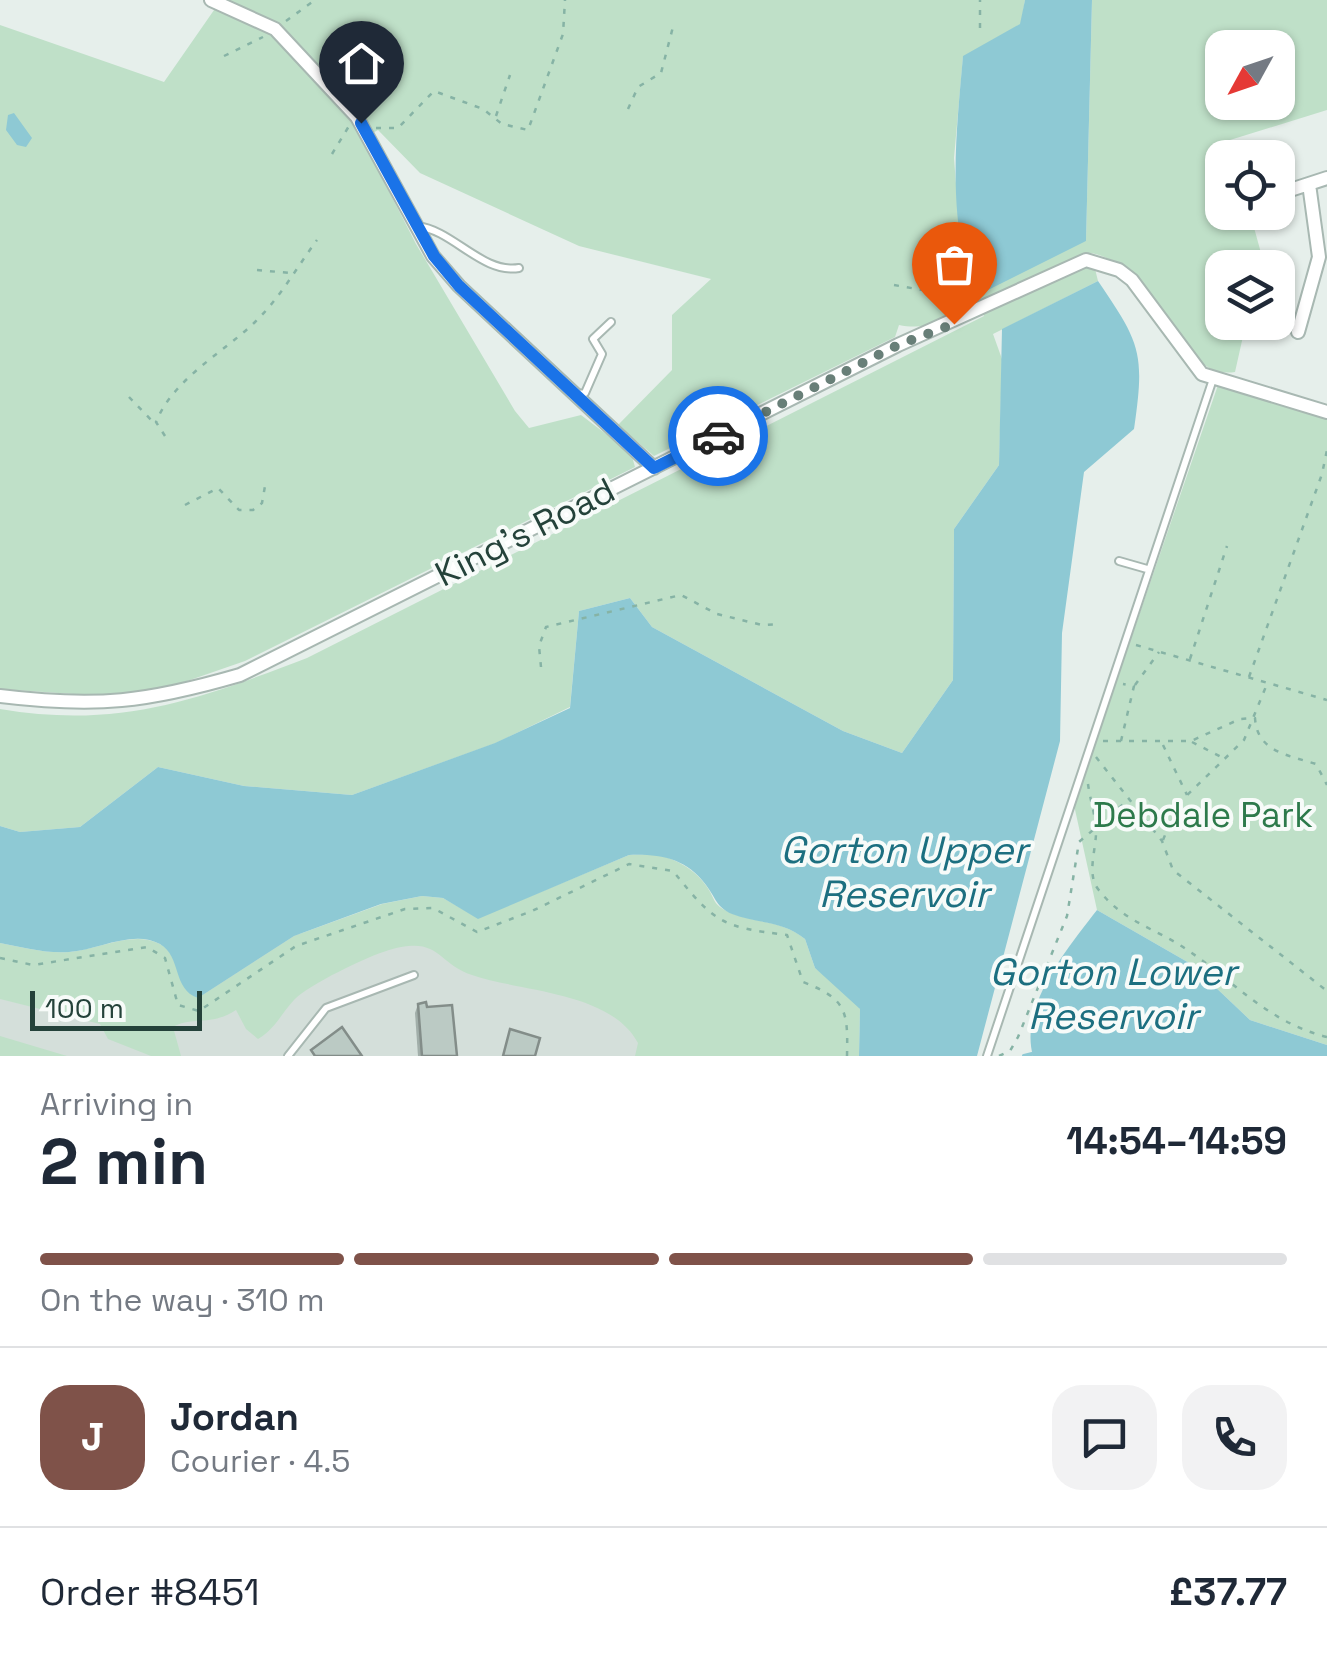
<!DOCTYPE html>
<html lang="en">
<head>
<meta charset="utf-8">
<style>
  :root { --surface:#fff; --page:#f2f2f3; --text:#1f2937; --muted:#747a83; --line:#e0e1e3; --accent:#7f5249 }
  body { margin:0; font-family:"Space Grotesk",sans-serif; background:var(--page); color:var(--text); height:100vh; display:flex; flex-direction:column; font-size:38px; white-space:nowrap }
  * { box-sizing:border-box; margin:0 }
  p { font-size:32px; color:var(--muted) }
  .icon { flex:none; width:55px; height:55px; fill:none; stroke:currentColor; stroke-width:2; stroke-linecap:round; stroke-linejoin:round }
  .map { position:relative; height:1056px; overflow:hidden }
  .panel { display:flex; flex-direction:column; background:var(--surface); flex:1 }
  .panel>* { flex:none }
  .needle { width:65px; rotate:230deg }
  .buttons { position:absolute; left:1205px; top:30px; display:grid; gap:20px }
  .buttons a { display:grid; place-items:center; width:90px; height:90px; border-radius:20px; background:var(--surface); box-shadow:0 2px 8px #0004; font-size:50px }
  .scale { position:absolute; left:30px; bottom:25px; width:172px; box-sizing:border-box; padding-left:10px; border:5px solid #24423a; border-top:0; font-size:28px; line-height:35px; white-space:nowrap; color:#24423a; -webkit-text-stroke:8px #f7fbf9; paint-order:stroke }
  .pin { position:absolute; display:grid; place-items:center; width:85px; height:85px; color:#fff; margin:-102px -42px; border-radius:50% 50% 50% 0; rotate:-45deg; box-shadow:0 0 10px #0007 }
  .pin .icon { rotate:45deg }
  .courier { position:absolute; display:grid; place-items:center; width:100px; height:100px; margin:-50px; border:8px solid #1a73e8; border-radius:50%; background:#fff; color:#222; box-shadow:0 2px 12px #0007 }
  .overview em { font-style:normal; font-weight:700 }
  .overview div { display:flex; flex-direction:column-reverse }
  .overview { display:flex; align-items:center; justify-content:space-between; height:170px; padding:0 40px }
  h1 { font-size:65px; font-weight:700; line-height:75px }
  .bar { display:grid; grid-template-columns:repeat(4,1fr); gap:15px 10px; align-content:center; height:120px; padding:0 40px }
  .bar i { height:12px; border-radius:8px; background:var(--line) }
  .bar .current { background:var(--accent) }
  .bar p { grid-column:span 4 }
  .line { display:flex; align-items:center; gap:25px; padding:0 40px; border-top:2px solid var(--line) }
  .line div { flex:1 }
  .round { display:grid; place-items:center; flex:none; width:105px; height:105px; border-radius:30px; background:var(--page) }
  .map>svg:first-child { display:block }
  .built { fill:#d4dfda }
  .green { fill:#bfe0c8; fill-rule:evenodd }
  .water { fill:#8ec9d4 }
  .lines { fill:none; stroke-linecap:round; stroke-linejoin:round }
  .stream { stroke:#8ec9d4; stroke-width:4 }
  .lane-casing { stroke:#a8b8b2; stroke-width:10 }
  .street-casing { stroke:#a8b8b2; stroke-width:16 }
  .path { stroke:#86b3a5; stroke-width:2.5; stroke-dasharray:5 8; stroke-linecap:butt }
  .lane { stroke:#fff; stroke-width:6 }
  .street { stroke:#fff; stroke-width:12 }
  .wall { fill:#a1aea9 }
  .building { fill:#bbcac4; stroke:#838d89; stroke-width:2.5 }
  .done { stroke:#687f78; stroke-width:10; stroke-dasharray:0 18 }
  .route { stroke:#1a73e8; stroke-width:12 }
  .labels { text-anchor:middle; stroke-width:8; stroke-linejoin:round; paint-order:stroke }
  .street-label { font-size:35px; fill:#24423a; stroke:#f7fbf9 }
  .park-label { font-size:35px; fill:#2d7a4b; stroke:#f7fbf9 }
  .water-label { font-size:38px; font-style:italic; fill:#1c6f80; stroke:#f7fbf9 }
</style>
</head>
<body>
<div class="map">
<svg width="1327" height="1056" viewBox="0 0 1327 1056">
  <rect width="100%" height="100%" fill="#e6efeb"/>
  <path class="built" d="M 397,923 L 833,1056 L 0,1056 L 0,967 Z"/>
  <path class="green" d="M 221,0 L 1025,0 L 1021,24 L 963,57 L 954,158 L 962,262 L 1086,241 L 1092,0 L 1327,0 L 1327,110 L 1230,140 L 1234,157 L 1222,158 L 1222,212 L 1250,213 L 1261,253 L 1258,267 L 1222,268 L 1222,322 L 1246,323 L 1235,372 C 1177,382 1158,265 1091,253 L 1098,281 L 993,334 L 1002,359 L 999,465 L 954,529 L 953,680 L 902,753 L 843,731 L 652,627 L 630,598 L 579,611 L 570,707 L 496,743 L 352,795 L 244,786 L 158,767 L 80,827 L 20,832 L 0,826 L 0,709 C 119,729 197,700 307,658 L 984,316 L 977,301 L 976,309 C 951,319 926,331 899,325 L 895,337 L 654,456 L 618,425 L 672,370 L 672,315 L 711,279 L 579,246 L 420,173 L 378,130 L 362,139 L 416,244 L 515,411 L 529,428 L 581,415 L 631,453 L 635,467 L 245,661 L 167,688 L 103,696 L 0,689 L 0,25 L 164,82 ZM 1222,48 L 1278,48 L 1278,102 L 1222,102 Z
    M 1218,385 L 1327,415 L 1327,1045 L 1250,1020 L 1191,964 L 1097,910 L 1074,805 Z
    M 656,854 C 678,860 697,870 709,890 C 714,898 714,904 723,909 C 749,924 780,918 805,939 L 815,968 L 855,999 L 860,1009 L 859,1056 L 635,1056 L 638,1043 C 610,991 521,992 472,975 C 436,963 440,935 389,950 C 368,956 308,985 294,1000 C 280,1015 276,1028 258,1039 L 246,1029 L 236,1010 C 210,1027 191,1016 173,1027 L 181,1056 L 151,1056 L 108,1039 L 100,1024 L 0,999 L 0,943 C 22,947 47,954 69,952 C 97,950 133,930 160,944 C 179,954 174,981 198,998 L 294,936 L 382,904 L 422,896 L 443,898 L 478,918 L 629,855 Z
    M 0,1036 L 67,1056 L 0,1056 Z"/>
  <path class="water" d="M 1025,0 L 1092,0 L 1086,241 L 976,296 C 946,221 956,136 963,56 L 1020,24 Z
    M 14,113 L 32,138 L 26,147 L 17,145 L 6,130 L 8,115 Z
    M 1098,281 C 1141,344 1145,353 1134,429 L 1084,472 L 1062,633 L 1060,741 L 977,1056 L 859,1056 L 860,1009 L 815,968 L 805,939 C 782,920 757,924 732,914 C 716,907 716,898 706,885 C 686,858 660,854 629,855 L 478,919 L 443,898 L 422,896 L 381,904 L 294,936 L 198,998 C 172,989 182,957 160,944 C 134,929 97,950 69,952 C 47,954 22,947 0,943 L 0,826 L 20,832 L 80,827 L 158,767 L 244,786 L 352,795 L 495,743 L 570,708 L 579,611 L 630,598 L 652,627 L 843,731 L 902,753 L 953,680 L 954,529 L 999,465 L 1002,329 Z
    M 1097,910 L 1191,964 L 1250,1020 L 1327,1045 L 1327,1056 L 1033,1056 C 1019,1006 1067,949 1097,910 Z"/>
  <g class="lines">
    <path class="stream" d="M 1024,1056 L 1032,1054"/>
    <defs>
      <path id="lane" d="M 417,226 C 453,230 482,274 519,268
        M 579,394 L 585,393 L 602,354 L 593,339 L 611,322
        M 1119,561 L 1147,569
        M 288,1056 L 326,1008 L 414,975
        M 987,1056 L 1213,379"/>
      <path id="street" d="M 211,0 L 275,29 L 357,117 L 433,256 L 459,286 L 654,468
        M 1278,194 L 1327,178
        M 1298,332 L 1319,257 L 1309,184
        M 0,696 C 97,708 147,702 240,675 L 898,345 L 1086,260 L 1119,270 L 1132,280 L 1202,374 L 1327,412"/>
    </defs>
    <use href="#lane" class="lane-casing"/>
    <use href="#street" class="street-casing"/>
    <path class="path" d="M 286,21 L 315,0
      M 980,28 L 980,0
      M 224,56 L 263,37
      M 628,109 L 638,87 L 661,73 L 674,23
      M 496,116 L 510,75
      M 376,128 L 398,128 L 434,91 L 483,109 L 502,124 L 528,130 L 563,34 L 565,0
      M 332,154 L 349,126
      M 257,270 L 290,273
      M 894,285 L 945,294
      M 129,397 L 156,425
      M 165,436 L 156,422 C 174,378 223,353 255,322 C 280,298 297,267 317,240
      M 185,505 L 218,488 L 239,510 L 253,510 L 262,503 L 265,486
      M 1136,645 L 1327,700
      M 1190,659 L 1227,546
      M 541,667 L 539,646 L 546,627 L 681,595 L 717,614 L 762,625 L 780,624
      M 1249,677 L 1322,474 L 1327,450
      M 1135,685 L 1159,652
      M 1103,741 L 1191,741 L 1240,719 L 1255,718 C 1257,752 1288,755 1316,764 L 1327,785
      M 1121,741 L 1134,686 L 1123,684
      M 1192,742 L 1225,759
      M 1163,745 L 1187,795
      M 1096,757 L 1162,841 L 1173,870 L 1327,991
      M 1088,784 C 1090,799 1095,814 1096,829 C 1097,848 1086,873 1098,889 C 1123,922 1155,928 1186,949 C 1234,981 1267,1022 1327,1037
      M 1163,840 L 1178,804 L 1244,740 L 1267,684
      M 0,958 L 33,965 L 147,947 L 165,958 L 178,1005 L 199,1011 L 296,946 L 405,909 L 433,908 L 477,932 L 532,911 L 629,864 L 673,871 C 715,923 721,927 787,935 L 803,982 C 847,999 848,1011 847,1056
      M 999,1056 L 1010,1051 L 1018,1037 L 1067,916 L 1079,842 L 1127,801"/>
    <use href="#lane" class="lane"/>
    <use href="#street" class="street"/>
  </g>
  <path class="wall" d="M 418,1004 L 427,1007 L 457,1056 L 418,1056 L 415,1013 Z"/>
  <path class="building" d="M 426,1002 L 427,1007 L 452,1005 L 457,1056 L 422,1056 L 418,1004 Z
    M 342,1027 L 362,1056 L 315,1056 L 311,1050 Z
    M 510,1029 L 540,1038 L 535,1056 L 503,1056 Z"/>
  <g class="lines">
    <path class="done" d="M 718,436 L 898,345 L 954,324"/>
    <path class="route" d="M 361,123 L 434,256 L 459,286 L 654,468 L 718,436"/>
  </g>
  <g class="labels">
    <g class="street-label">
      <text transform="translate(525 532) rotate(-27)" y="12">King's Road</text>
    </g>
    <g class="park-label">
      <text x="1203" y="827">Debdale Park</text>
    </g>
    <g class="water-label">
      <text x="904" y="863">Gorton Upper<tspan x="904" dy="44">Reservoir</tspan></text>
      <text x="1113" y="985">Gorton Lower<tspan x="1113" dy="44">Reservoir</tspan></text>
    </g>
  </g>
</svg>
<div class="buttons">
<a><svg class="needle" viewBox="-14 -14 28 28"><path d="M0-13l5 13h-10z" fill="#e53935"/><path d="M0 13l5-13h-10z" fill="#747a83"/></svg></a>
<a><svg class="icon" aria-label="locate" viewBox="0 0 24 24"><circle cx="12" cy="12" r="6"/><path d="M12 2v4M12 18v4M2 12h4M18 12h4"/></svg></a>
<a><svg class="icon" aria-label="layers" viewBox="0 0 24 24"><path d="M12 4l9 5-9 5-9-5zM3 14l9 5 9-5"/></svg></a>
</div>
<div class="scale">100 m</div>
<div class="pin" style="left:954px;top:324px;background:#ea580c"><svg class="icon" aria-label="bag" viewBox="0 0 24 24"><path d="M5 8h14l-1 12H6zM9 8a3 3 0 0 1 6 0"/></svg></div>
<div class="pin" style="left:361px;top:123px;background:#1f2937"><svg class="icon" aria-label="home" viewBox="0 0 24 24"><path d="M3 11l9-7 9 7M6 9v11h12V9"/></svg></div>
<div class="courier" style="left:718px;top:436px"><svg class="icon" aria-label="car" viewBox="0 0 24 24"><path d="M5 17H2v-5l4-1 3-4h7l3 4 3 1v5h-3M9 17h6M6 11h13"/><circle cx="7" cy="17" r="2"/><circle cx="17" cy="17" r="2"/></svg></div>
</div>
<section class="panel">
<div class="overview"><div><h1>2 min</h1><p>Arriving in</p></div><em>14:54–14:59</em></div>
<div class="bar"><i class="current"></i><i class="current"></i><i class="current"></i><i></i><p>On the way · 310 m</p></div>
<div class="line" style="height:180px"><b class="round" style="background:var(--accent);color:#fff">J</b><div><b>Jordan</b><p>Courier · 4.5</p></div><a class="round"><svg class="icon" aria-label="chat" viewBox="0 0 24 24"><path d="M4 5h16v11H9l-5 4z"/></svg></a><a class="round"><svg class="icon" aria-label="phone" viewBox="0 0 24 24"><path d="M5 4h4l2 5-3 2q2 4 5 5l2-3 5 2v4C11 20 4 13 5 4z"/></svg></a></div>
<div class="line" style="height:130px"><div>Order #8451</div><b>£37.77</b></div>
</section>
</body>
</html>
